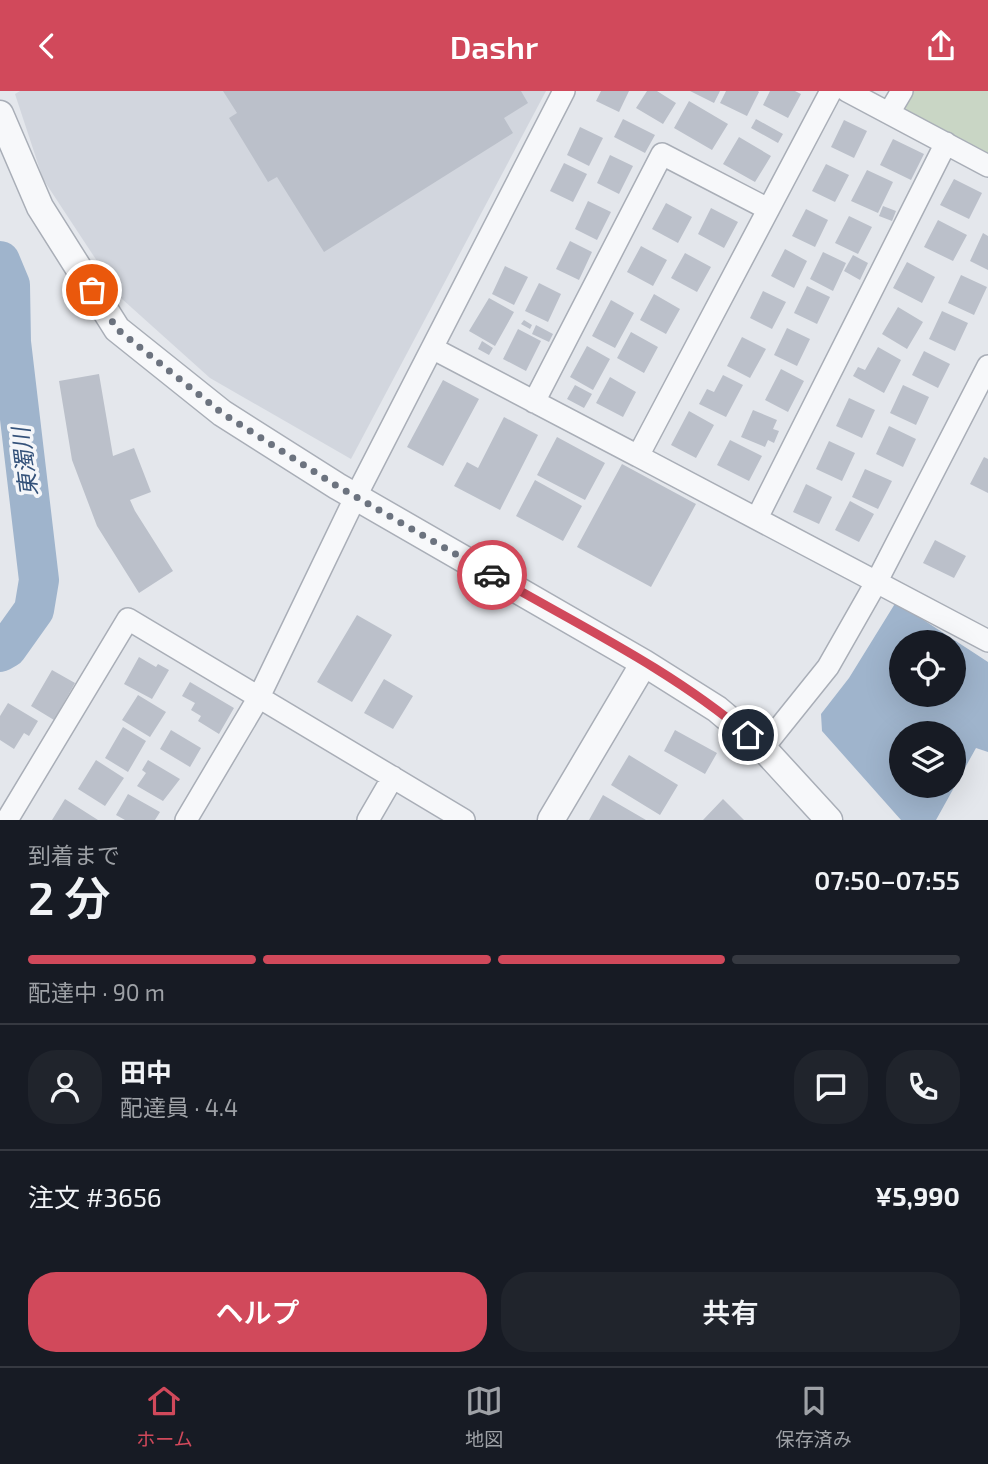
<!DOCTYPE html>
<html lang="ja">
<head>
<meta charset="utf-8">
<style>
  :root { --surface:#171b24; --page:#20242c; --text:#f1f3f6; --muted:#9ea1a6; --line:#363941; --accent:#d1495b }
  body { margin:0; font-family:"Exo 2","Noto Sans JP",sans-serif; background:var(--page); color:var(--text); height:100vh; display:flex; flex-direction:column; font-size:26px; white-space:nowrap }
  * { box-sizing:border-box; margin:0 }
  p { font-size:23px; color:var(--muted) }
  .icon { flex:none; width:38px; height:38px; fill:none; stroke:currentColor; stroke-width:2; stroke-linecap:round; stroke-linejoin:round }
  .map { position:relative; height:729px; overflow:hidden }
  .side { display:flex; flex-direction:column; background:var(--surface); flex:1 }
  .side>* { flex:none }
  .controls { position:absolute; left:889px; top:539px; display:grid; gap:14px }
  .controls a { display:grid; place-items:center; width:77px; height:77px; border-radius:50%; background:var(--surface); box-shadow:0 7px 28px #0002; font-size:35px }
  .pin { position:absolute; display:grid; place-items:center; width:60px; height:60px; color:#fff; margin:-30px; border:4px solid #fff; border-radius:50%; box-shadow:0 2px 7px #0007 }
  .courier { position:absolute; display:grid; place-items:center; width:70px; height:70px; margin:-35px; border:5px solid #d1495b; border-radius:50%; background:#fff; color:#222; box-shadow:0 2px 9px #0007 }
  .headline em { font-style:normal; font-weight:600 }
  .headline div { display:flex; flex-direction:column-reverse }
  .headline { display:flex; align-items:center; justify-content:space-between; height:119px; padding:0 28px }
  h1 { font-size:46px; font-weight:600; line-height:52px }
  .bar { display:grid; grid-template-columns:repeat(4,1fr); gap:10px 7px; align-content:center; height:84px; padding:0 28px }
  .bar i { height:9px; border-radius:5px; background:var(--line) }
  .bar .selected { background:var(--accent) }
  .bar p { grid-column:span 4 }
  .line { display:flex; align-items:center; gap:18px; padding:0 28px; border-top:2px solid var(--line) }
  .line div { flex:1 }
  .round { display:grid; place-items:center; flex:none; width:74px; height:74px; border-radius:28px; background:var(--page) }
  .button { display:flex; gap:14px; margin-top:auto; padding:14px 28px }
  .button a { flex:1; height:80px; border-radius:28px; background:var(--accent); color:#fff; font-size:28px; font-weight:600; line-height:80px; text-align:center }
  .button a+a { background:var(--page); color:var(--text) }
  header { display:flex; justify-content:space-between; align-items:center; height:91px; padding:0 28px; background:var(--accent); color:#fff; font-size:32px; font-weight:600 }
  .tabs { display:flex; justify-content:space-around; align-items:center; height:98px; border-top:2px solid var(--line); background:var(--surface); font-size:19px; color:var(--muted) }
  .tabs a { display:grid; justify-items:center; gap:4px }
  .tabs .selected { color:var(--accent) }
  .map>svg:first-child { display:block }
  .built { fill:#d2d6de }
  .green { fill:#c9d6c5 }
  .water { fill:#9fb4cc; fill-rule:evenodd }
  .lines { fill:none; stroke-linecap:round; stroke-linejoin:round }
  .river { stroke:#9fb4cc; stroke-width:40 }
  .building { fill:#bbc0ca }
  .minor-casing { stroke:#a9aeb7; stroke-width:24 }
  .tertiary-casing { stroke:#a9aeb7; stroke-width:29 }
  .minor { stroke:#f7f8fa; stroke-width:21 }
  .tertiary { stroke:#f7f8fa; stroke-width:26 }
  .done { stroke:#6c737f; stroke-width:7; stroke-dasharray:0 12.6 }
  .route { stroke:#d1495b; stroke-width:9 }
  .labels { text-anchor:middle; stroke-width:7; stroke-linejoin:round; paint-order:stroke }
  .water-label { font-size:23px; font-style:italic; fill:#34527a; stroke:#f4f6f9 }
</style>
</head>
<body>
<header><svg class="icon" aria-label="back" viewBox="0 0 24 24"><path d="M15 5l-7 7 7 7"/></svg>Dashr<svg class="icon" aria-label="share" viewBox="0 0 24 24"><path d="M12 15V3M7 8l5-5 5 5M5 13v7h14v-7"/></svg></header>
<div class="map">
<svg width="988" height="729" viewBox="0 0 988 729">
  <rect width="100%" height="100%" fill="#e4e7ec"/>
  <path class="built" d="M 20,0 L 546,0 L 351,368 L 210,287 L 122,208 L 43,88 L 15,3 Z"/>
  <path class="green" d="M 902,0 L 988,0 L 988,75 L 889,22 Z"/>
  <path class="water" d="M 896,511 L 988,571 L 988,661 L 976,657 L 936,729 L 901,729 L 822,640 L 821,623 L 849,587 ZM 901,551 L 954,551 L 954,604 L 901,604 ZM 901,642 L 954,642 L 954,695 L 901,695 Z"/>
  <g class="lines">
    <path class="river" d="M 0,170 L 10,194 L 11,251 L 39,489 L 34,519 L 7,557 L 0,561"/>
  </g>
  <path class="building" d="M 223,0 L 521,0 L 528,12 L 504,27 L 513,42 L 324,161 L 277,86 L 268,91 L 229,27 L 237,22 Z
    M 601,0 L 629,0 L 619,21 L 596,10 Z
    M 647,0 L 657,0 L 676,12 L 663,33 L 636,17 Z
    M 690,0 L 720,0 L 714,12 Z
    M 726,0 L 758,0 L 759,1 L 747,25 L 720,12 Z
    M 770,0 L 795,0 L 801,3 L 788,27 L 763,14 Z
    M 689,10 L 728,33 L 712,59 L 674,37 Z
    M 623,28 L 655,44 L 645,62 L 614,46 Z
    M 756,28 L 783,43 L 778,52 L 751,37 Z
    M 844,29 L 867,40 L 854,67 L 831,56 Z
    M 580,36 L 603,47 L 589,75 L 567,64 Z
    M 739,46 L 771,65 L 755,91 L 723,73 Z
    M 893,48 L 924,63 L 911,89 L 880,74 Z
    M 610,64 L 633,75 L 619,103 L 597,92 Z
    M 564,72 L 587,83 L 573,111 L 550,100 Z
    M 826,73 L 849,84 L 835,111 L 812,100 Z
    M 867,79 L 893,91 L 878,122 L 851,110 Z
    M 954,88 L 982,102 L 969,128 L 940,114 Z
    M 588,110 L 611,121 L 597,149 L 575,138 Z
    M 666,112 L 692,126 L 678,152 L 652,138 Z
    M 883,115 L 896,120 L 892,130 L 879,125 Z
    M 711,117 L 738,131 L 724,157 L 698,143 Z
    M 806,118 L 828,129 L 815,156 L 792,145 Z
    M 849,125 L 872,136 L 858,163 L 835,152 Z
    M 938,129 L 967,144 L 953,170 L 924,156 Z
    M 983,142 L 988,145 L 988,179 L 970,170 Z
    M 570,150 L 592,161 L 579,189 L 556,178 Z
    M 641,155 L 667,169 L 653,195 L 627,181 Z
    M 785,158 L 807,170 L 794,197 L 771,185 Z
    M 823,161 L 846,172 L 833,200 L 810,188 Z
    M 685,162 L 711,176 L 697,201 L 671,187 Z
    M 853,164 L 868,172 L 860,189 L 844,180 Z
    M 907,171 L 935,186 L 922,212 L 893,197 Z
    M 505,175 L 528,186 L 514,214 L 492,203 Z
    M 961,184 L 987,196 L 974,224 L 948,212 Z
    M 539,192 L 561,203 L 548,231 L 525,220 Z
    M 807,195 L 830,206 L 817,233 L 794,222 Z
    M 763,200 L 786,211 L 772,238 L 750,227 Z
    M 654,203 L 680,218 L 666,243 L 640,229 Z
    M 489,207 L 514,221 L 495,255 L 469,240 Z
    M 611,209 L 634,222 L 615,257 L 592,245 Z
    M 898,216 L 923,231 L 907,258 L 882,243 Z
    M 942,220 L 968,232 L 955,260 L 929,248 Z
    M 524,229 L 532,234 L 530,238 L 521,233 Z
    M 536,234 L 553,243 L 549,251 L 532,243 Z
    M 787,237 L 810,248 L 797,275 L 774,264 Z
    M 518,238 L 541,250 L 526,280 L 503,268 Z
    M 631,241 L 658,256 L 644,282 L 617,267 Z
    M 742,246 L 766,258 L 750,287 L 727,275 Z
    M 482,250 L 493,257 L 489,264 L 478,258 Z
    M 587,255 L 610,268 L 593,299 L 570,286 Z
    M 878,256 L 901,269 L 884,302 L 853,285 L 858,276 L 865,279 Z
    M 924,260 L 950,273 L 938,297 L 912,284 Z
    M 781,278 L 804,290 L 788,321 L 765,309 Z
    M 99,283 L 113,365 L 134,357 L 151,401 L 130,409 L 135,420 L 173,480 L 139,502 L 97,435 L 72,369 L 59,290 Z
    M 723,284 L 743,294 L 726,326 L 699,313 L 707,298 L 714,301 Z
    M 610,286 L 636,301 L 623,326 L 596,312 Z
    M 443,289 L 479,308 L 443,375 L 407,356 Z
    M 575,294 L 592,303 L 584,317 L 567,308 Z
    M 903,294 L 929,306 L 916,334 L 890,322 Z
    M 849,307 L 875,319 L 862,347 L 836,335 Z
    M 753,319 L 777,329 L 773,338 L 779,340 L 774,352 L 768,349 L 765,356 L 741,346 Z
    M 689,320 L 714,334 L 696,367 L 671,354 Z
    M 504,326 L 538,344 L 500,419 L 454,395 L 467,371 L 478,377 Z
    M 889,335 L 916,348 L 903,376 L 876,363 Z
    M 557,346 L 605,372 L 585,409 L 537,384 Z
    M 730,349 L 762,365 L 749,390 L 717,374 Z
    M 829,350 L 855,362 L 842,390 L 816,378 Z
    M 984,366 L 988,368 L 988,402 L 970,393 Z
    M 622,373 L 696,413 L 651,496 L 577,456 Z
    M 865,378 L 892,390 L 878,418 L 852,406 Z
    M 535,389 L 582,415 L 563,450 L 516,425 Z
    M 806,393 L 832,406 L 819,433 L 793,421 Z
    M 850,410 L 874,423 L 859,451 L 835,439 Z
    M 935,449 L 966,465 L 954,487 L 923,472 Z
    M 357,524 L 392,544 L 352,611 L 317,591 Z
    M 139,566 L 156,576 L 158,573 L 169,579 L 152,608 L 124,593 Z
    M 52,579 L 75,592 L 54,629 L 31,615 Z
    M 384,588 L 413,605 L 393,638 L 364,622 Z
    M 190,591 L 234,617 L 219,643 L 198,630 L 201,625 L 191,619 L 195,612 L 182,605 Z
    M 138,604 L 166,621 L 150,646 L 122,629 Z
    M 8,612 L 38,630 L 29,645 L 24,642 L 14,658 L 0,649 L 0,625 Z
    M 123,636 L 146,650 L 128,681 L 105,667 Z
    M 171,639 L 201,657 L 190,676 L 160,658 Z
    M 675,639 L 717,662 L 705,683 L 664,660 Z
    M 629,664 L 678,694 L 660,724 L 611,694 Z
    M 96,669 L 124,687 L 105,715 L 78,698 Z
    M 148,669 L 180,688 L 163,710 L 137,695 L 146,682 L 142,679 Z
    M 128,703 L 160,721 L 155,729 L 125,729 L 116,724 Z
    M 603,704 L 646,729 L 589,729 Z
    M 65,708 L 98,729 L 52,729 Z
    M 723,708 L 744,729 L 703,729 Z"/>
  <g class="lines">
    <defs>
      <path id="minor" d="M 831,0 L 638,365 L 988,550
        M 847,0 L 988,75
        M 889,22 L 902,0
        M 432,257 L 638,365
        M 534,311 L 662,63 L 768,118
        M 757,427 L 946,52
        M 763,657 L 828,576 L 877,490 L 988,275
        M 7,729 L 128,528 L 464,729
        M 186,729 L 259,606 L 356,405 L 564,0
        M 368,729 L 393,686"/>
      <path id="tertiary" d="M 0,23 L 40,116 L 117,238 L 222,322 L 337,395 L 644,572 L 717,618 L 763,657 L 829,729
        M 551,729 L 644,572"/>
    </defs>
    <use href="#minor" class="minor-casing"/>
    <use href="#tertiary" class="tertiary-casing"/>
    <use href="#minor" class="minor"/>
    <use href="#tertiary" class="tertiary"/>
  </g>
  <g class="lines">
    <path class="done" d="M 92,199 L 117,238 L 222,322 L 337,395 L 492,484"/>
    <path class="route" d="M 492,484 C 578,534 672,579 748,644"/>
  </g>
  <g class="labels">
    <g class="water-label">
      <text transform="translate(25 371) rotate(-97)" y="8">東濁川</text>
    </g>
  </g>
</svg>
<div class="controls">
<a><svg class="icon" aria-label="locate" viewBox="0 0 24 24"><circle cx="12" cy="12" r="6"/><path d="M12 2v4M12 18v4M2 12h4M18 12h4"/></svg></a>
<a><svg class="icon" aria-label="layers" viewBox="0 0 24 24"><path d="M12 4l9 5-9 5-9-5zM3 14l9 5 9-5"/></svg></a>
</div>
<div class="pin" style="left:92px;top:199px;background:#ea580c"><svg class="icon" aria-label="bag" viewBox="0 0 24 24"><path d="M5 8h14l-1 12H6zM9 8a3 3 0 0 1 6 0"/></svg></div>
<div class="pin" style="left:748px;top:644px;background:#1f2937"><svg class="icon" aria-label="home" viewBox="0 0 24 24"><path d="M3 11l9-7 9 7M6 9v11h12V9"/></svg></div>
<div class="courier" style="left:492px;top:484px"><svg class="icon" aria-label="car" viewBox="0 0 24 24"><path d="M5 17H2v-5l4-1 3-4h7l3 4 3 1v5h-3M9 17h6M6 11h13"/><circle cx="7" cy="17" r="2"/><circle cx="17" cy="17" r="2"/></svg></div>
</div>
<section class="side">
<div class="headline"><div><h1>2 分</h1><p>到着まで</p></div><em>07:50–07:55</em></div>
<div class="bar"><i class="selected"></i><i class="selected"></i><i class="selected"></i><i></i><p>配達中 · 90 m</p></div>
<div class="line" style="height:126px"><a class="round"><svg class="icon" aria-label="person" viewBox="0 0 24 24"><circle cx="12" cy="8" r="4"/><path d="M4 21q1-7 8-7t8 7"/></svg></a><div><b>田中</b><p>配達員 · 4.4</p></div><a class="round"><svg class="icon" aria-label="chat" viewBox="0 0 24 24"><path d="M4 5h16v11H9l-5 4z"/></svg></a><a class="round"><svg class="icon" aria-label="phone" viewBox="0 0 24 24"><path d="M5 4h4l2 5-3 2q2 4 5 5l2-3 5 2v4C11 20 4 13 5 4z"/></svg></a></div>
<div class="line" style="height:91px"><div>注文 #3656</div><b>¥5,990</b></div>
<div class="button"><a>ヘルプ</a><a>共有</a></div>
</section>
<nav class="tabs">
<a class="selected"><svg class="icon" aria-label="home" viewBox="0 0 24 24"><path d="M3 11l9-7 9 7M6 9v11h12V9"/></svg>ホーム</a>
<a><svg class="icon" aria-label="map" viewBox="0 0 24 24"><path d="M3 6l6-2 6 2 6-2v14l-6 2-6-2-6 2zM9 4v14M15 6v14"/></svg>地図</a>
<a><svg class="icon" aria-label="saved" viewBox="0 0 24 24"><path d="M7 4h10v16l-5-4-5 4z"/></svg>保存済み</a>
</nav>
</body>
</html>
